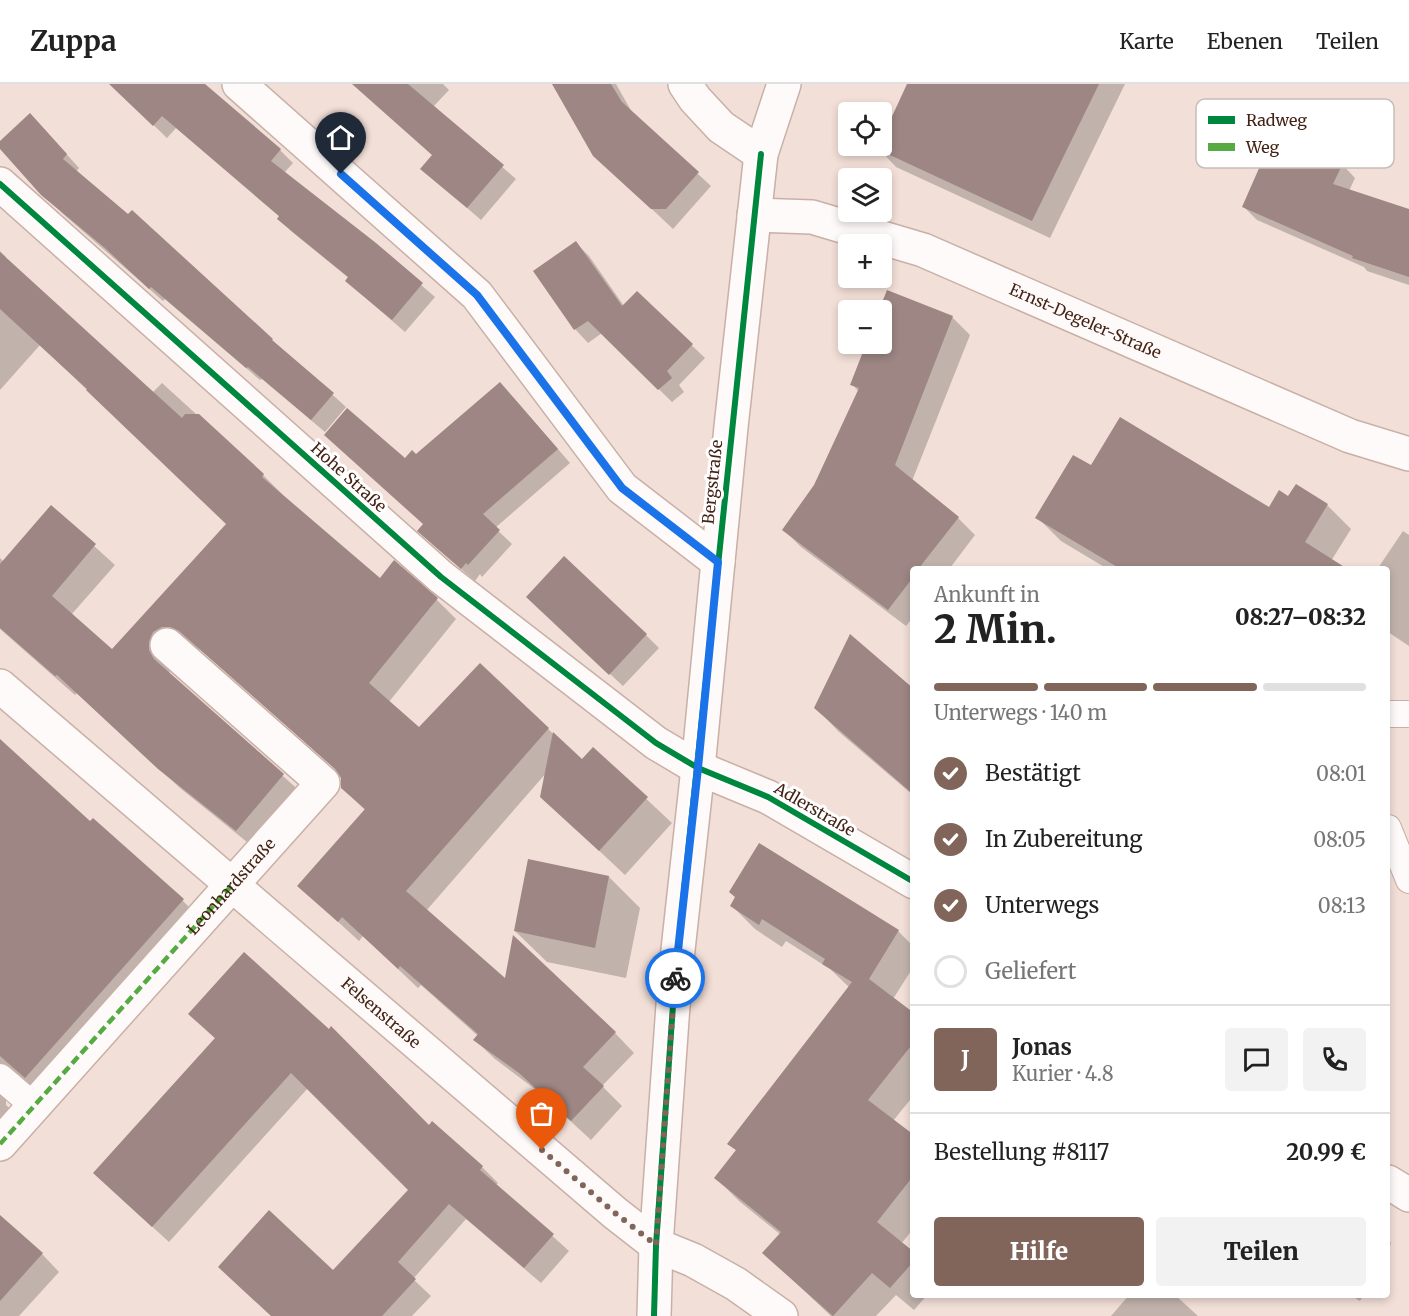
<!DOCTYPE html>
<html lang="de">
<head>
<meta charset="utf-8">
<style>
  :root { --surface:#fff; --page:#f2f2f2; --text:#222; --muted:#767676; --line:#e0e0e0; --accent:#81655a }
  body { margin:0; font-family:Merriweather,serif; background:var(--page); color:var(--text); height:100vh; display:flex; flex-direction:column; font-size:22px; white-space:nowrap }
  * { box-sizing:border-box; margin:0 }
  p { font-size:20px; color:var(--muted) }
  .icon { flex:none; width:33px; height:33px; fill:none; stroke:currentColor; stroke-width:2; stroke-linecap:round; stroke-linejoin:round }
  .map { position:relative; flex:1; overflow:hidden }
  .panel { position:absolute; left:910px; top:482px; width:480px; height:732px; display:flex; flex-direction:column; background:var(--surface); border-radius:6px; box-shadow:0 3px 9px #0003 }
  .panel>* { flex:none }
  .buttons { position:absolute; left:838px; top:18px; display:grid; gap:12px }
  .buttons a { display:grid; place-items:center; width:54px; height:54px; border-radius:6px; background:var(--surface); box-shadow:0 3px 9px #0003; font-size:30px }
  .pin { position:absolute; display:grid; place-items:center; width:51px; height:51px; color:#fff; margin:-62px -26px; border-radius:50% 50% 50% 0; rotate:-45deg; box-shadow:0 0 6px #0007 }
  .pin .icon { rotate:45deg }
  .courier { position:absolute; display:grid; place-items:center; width:60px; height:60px; margin:-30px; border:4px solid #1a73e8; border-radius:50%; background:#fff; color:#222; box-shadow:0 2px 8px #0007 }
  .summary em { font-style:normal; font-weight:800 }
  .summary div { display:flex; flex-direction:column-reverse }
  .summary { display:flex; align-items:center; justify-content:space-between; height:102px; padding:0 24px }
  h1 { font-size:39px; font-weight:800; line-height:45px }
  .bar { display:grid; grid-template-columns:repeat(4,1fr); gap:9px 6px; align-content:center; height:72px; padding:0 24px }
  .bar i { height:8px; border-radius:4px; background:var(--line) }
  .bar .active { background:var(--accent) }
  .bar p { grid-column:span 4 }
  .line { display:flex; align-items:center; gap:15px; padding:0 24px; border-top:2px solid var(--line) }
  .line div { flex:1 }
  .round { display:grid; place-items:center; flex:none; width:63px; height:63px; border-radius:6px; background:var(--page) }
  ol { padding:0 24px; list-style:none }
  li { display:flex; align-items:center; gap:18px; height:66px }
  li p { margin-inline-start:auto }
  li .icon { padding:6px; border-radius:50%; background:var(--accent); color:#fff; stroke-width:4 }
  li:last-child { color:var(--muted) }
  li i { width:33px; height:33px; border:3px solid var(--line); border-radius:50% }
  .cta { display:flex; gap:12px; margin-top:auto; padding:12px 24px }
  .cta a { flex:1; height:69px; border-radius:6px; background:var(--accent); color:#fff; font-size:24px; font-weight:800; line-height:69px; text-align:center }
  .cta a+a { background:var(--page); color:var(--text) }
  header { display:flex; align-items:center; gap:36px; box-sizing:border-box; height:84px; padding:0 30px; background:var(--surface); border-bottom:2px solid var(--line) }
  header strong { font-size:28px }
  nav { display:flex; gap:33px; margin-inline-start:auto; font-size:21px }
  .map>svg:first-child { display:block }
  .shadow { fill:#0003 }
  .building { fill:#9d8683 }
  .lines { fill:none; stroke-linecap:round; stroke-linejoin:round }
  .service-casing { stroke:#c8b0a7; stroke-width:28 }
  .minor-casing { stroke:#c8b0a7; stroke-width:36 }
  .tertiary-casing { stroke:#c8b0a7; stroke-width:36 }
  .service { stroke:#fdfaf9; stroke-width:26 }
  .minor { stroke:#fdfaf9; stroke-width:33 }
  .tertiary { stroke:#fdfaf9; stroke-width:33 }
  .quiet { stroke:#56aa42; stroke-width:4.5; stroke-dasharray:9 4.5; stroke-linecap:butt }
  .cycleway-casing { stroke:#fff; stroke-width:10 }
  .cycleway { stroke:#00873e; stroke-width:6 }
  .done { stroke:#81655a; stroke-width:6; stroke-dasharray:0 10.8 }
  .route { stroke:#1a73e8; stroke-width:8 }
  .labels { text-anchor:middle; stroke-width:6; stroke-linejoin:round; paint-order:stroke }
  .street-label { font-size:16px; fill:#442316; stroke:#fff }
  .key { fill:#fff; stroke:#c7bdb9; stroke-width:1.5 }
  .key-label { font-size:16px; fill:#442316 }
</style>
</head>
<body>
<header>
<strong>Zuppa</strong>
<nav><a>Karte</a><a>Ebenen</a><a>Teilen</a></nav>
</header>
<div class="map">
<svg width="1409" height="1232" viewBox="0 0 1409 1232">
  <rect width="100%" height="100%" fill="#f2dfd7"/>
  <path class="shadow" d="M 111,0 L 191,0 L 280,66 L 293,79 L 284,89 L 375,161 L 435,213 L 405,248 L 360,209 L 347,196 L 349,194 L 292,148 L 279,135 L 280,133 L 176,44 L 167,54 Z
    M 354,0 L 443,0 L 449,6 L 433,23 L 516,95 L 481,136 L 422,85 L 434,72 Z
    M 554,0 L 616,0 L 633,30 L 711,102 L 673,145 L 604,80 Z
    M 909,0 L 1125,0 L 1050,154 L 896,83 L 879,65 L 882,62 L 882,57 Z
    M 43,44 L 79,84 L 76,88 L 272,256 L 346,323 L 325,348 L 262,295 L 260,296 L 165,215 L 163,217 L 62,129 L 0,63 L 0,59 Z
    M 1342,80 L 1355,94 L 1349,107 L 1409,127 L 1409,201 L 1367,187 L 1364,183 L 1257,136 L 1244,123 Z
    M 576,159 L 589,172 L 624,222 L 637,209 L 705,274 L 679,301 L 684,308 L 672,318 L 602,249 L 588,259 L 575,245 L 535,188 Z
    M 0,167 L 6,173 L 5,174 L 150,311 L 162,299 L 263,391 L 283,411 L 282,412 L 380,496 L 436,515 L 456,535 L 388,619 L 419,645 L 480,581 L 582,677 L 593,665 L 672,739 L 625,791 L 542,713 L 547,688 L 426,827 L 506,897 L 615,949 L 634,969 L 602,1002 L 622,1022 L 591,1056 L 540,1009 L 495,975 L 475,956 L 478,952 L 421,901 L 418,904 L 363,852 L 359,857 L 299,802 L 366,727 L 342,704 L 342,693 L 340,689 L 201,566 L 191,562 L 168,578 L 170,591 L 303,710 L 257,766 L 180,704 L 77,609 L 75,611 L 0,545 L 0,474 L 4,478 L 51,423 L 115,481 L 71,531 L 112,567 L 228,440 L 40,261 L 0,306 Z
    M 888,208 L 952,233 L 970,251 L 912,397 L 958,434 L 975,451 L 950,484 L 914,484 L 914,532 L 906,542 L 801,463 L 784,446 L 815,402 L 859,308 L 852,300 L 868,260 L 882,260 L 881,226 Z
    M 513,313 L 570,379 L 495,444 L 512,460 L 482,493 L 480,490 L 475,497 L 432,460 L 405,376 L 416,372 Z
    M 1091,383 L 1269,425 L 1289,414 L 1327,421 L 1351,445 L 1331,477 L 1343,484 L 1106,484 L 1061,457 L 1037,433 Z
    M 1403,447 L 1409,451 L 1409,562 L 1388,548 L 1388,484 L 1378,484 Z
    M 541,526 L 646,551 L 659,564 L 623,602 Z
    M 914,607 L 914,712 L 839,648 L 816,624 Z
    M 0,675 L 90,740 L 182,816 L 203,837 L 46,1014 L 6,1011 L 6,1021 L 24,1038 L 0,1063 Z
    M 609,793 L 640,824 L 626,894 L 547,878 L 515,847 Z
    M 732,822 L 898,847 L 914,863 L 914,882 L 893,915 L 914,931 L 914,1011 L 893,1037 L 914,1053 L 914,1144 L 901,1160 L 914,1170 L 914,1210 L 928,1210 L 914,1226 L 896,1211 L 876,1232 L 831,1232 L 764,1169 L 781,1151 L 739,1117 L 716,1094 L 737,1067 L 729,1060 L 850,904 L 830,885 L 786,857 L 782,863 L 755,845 Z
    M 206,946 L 429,1043 L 482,1083 L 498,1099 L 496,1101 L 569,1167 L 541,1199 L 466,1135 L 413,1195 L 431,1212 L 412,1232 L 272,1232 L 333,1188 L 410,1106 L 308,1004 L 169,1158 L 111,1105 L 216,955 Z
    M 0,1153 L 42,1170 L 59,1188 L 19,1232 L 0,1232 Z
    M 1388,1155 L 1391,1159 L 1388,1167 Z
    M 1130,1210 L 1174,1210 L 1198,1232 L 1111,1232 Z
    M 1348,1210 L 1364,1210 L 1360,1217 Z"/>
  <path class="building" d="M 109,0 L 205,0 L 281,65 L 271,77 L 376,159 L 423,199 L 392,236 L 345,197 L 348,193 L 277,135 L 279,132 L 162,32 L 153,42 Z
    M 352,0 L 408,0 L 504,81 L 467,124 L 420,85 L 432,71 Z
    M 552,0 L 611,0 L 622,18 L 699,88 L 666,125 L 651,125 L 593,72 Z
    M 907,0 L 1099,0 L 1032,137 L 877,65 L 878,62 L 882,62 L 882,54 Z
    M 30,29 L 67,70 L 63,75 L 128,130 L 132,126 L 273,255 L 272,256 L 334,309 L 311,336 L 248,283 L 246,284 L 151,203 L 149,205 L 105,164 L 41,111 L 0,65 L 0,57 Z
    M 1275,48 L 1343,79 L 1333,100 L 1409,125 L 1409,193 L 1352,174 L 1353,172 L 1242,123 Z
    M 576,157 L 622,222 L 637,207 L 693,260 L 667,287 L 672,294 L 658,306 L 588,237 L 574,246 L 533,187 Z
    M 0,168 L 182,334 L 185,330 L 199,330 L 264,390 L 262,393 L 380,494 L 394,476 L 438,514 L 369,599 L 419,643 L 480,579 L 549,644 L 406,807 L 505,894 L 513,851 L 616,948 L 583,983 L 604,1002 L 571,1037 L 519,989 L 473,956 L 478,950 L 400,882 L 398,885 L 342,833 L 338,838 L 297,802 L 365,725 L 341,704 L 341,694 L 335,685 L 179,547 L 170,543 L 162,543 L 153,548 L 149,558 L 149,566 L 154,575 L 284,690 L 236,747 L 158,685 L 57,591 L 55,592 L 0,544 L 0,480 L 51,421 L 96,460 L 52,512 L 112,565 L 226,440 L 86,306 L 87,305 L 0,225 Z
    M 887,206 L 953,232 L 895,381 L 959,433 L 919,484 L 914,484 L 914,492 L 888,526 L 782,446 L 814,401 L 859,304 L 850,301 L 866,260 L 882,260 L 882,226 L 879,226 Z
    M 500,298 L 558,365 L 483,430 L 500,446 L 468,481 L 466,479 L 461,485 L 417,447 L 423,440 L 324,351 L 347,324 L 405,374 L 412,366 L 416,370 Z
    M 1120,333 L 1269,423 L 1279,406 L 1288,412 L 1296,400 L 1328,420 L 1305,458 L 1346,484 L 1119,484 L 1035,434 L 1073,371 L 1091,381 Z
    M 564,472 L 647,550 L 609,591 L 526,513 Z
    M 850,550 L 914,605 L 914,711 L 814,624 Z
    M 553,648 L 582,675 L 593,663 L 648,713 L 599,767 L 540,713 Z
    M 0,655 L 90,737 L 93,734 L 184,815 L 25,994 L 0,972 Z
    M 759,759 L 899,846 L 869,895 L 914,929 L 914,958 L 868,1016 L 914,1051 L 914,1091 L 877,1138 L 914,1168 L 914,1177 L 890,1204 L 872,1189 L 833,1232 L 762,1169 L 781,1148 L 714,1094 L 736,1066 L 727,1060 L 852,898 L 822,880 L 825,875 L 762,835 L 759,841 L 730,822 L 735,813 L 729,808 Z
    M 528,775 L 609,792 L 595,864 L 514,847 Z
    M 244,868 L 329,945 L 331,942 L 429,1041 L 432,1037 L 483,1082 L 480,1086 L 554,1150 L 524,1184 L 449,1120 L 398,1178 L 416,1195 L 382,1232 L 271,1232 L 218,1183 L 269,1126 L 333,1186 L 408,1106 L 291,989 L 152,1143 L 93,1089 L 215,954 L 188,930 Z
    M 0,1131 L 43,1169 L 0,1217 Z"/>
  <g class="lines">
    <defs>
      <path id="service" d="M 1388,630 L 1409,630
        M 1388,744 L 1409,796
        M 0,993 L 34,1022"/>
      <g id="minor">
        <path d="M 239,0 L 477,211 L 622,404 L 718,478"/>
        <path d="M 685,0 L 695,15 L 721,43 L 761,70"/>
        <path d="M 0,100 L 441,493 L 656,659 L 698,684 L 768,713 L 914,798"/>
        <path id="s1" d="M 754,131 L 812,133 L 923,166 L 1350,352 L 1409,370"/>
        <path id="s2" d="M 0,602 L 615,1129 L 656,1161 L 693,1176 L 736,1200 L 781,1232"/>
        <path id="s3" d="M 0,1060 L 323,699 L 167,561"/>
        <path d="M 1388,1098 L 1409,1111"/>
      </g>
      <path id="tertiary" d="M 654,1232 L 656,1161 L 675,893 L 698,684 L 731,343 L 761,70 L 784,0"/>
    </defs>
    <use href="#service" class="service-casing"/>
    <use href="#minor" class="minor-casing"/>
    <use href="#tertiary" class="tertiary-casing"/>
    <use href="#service" class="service"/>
    <use href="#minor" class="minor"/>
    <use href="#tertiary" class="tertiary"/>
    <path class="quiet" d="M 0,1060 L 233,800"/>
    <defs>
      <path id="cycleway" d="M 0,100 L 441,493 L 656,659 L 698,684 L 768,713 L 914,798
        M 654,1232 L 656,1161 L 675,893 L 761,70"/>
    </defs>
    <use href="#cycleway" class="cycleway-casing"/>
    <use href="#cycleway" class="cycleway"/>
  </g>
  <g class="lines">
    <path class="done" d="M 542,1066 L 615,1129 L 656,1161 L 675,894"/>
    <path class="route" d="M 341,90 L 477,211 L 622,404 L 718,478 L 698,684 L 675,894"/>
  </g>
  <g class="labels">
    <g class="street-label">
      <text dy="6" stroke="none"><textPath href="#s1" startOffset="351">Ernst-Degeler-Straße</textPath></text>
      <text transform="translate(349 393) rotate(42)" y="6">Hohe Straße</text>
      <text transform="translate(712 398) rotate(-84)" y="6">Bergstraße</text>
      <text transform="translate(815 725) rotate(30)" y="6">Adlerstraße</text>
      <text dy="6" stroke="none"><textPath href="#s3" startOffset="346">Leonhardstraße</textPath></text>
      <text dy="6" stroke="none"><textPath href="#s2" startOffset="502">Felsenstraße</textPath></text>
    </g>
  </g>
  <rect x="1196" y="15" width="198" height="69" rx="9" class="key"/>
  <rect x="1208" y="32" width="27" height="8" fill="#00873e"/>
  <rect x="1208" y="59" width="27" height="8" fill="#56aa42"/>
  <g class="key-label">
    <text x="1246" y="42">Radweg</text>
    <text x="1246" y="69">Weg</text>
  </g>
</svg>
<div class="buttons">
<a><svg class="icon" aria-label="locate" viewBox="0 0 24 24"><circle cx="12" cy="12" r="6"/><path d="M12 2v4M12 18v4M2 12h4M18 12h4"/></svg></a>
<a><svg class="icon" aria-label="layers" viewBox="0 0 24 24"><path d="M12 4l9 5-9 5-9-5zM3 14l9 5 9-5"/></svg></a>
<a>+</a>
<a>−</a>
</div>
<div class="pin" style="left:542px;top:1066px;background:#ea580c"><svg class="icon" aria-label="bag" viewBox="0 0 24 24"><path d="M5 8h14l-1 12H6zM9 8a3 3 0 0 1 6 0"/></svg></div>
<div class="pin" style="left:341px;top:90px;background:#1f2937"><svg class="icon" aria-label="home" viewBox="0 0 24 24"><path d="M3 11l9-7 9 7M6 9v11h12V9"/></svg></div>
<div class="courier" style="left:675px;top:894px"><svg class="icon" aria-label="bike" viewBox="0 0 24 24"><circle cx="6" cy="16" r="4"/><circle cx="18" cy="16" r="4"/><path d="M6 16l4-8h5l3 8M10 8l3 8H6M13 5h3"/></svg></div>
<section class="panel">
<div class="summary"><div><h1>2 Min.</h1><p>Ankunft in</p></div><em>08:27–08:32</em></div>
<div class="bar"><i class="active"></i><i class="active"></i><i class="active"></i><i></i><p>Unterwegs · 140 m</p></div>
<ol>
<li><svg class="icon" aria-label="check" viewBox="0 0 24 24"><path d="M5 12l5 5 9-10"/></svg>Bestätigt<p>08:01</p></li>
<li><svg class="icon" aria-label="check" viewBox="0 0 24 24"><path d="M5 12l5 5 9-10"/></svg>In Zubereitung<p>08:05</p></li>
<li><svg class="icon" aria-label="check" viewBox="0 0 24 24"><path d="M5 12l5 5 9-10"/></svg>Unterwegs<p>08:13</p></li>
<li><i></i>Geliefert</li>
</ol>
<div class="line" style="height:108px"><b class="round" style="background:var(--accent);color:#fff">J</b><div><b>Jonas</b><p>Kurier · 4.8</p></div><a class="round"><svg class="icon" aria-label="chat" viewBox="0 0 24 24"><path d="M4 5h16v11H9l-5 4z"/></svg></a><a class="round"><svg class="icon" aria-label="phone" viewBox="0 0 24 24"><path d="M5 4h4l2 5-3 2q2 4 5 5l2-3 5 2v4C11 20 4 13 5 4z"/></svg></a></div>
<div class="line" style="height:78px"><div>Bestellung #8117</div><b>20.99 €</b></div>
<div class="cta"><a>Hilfe</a><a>Teilen</a></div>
</section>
</div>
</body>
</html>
